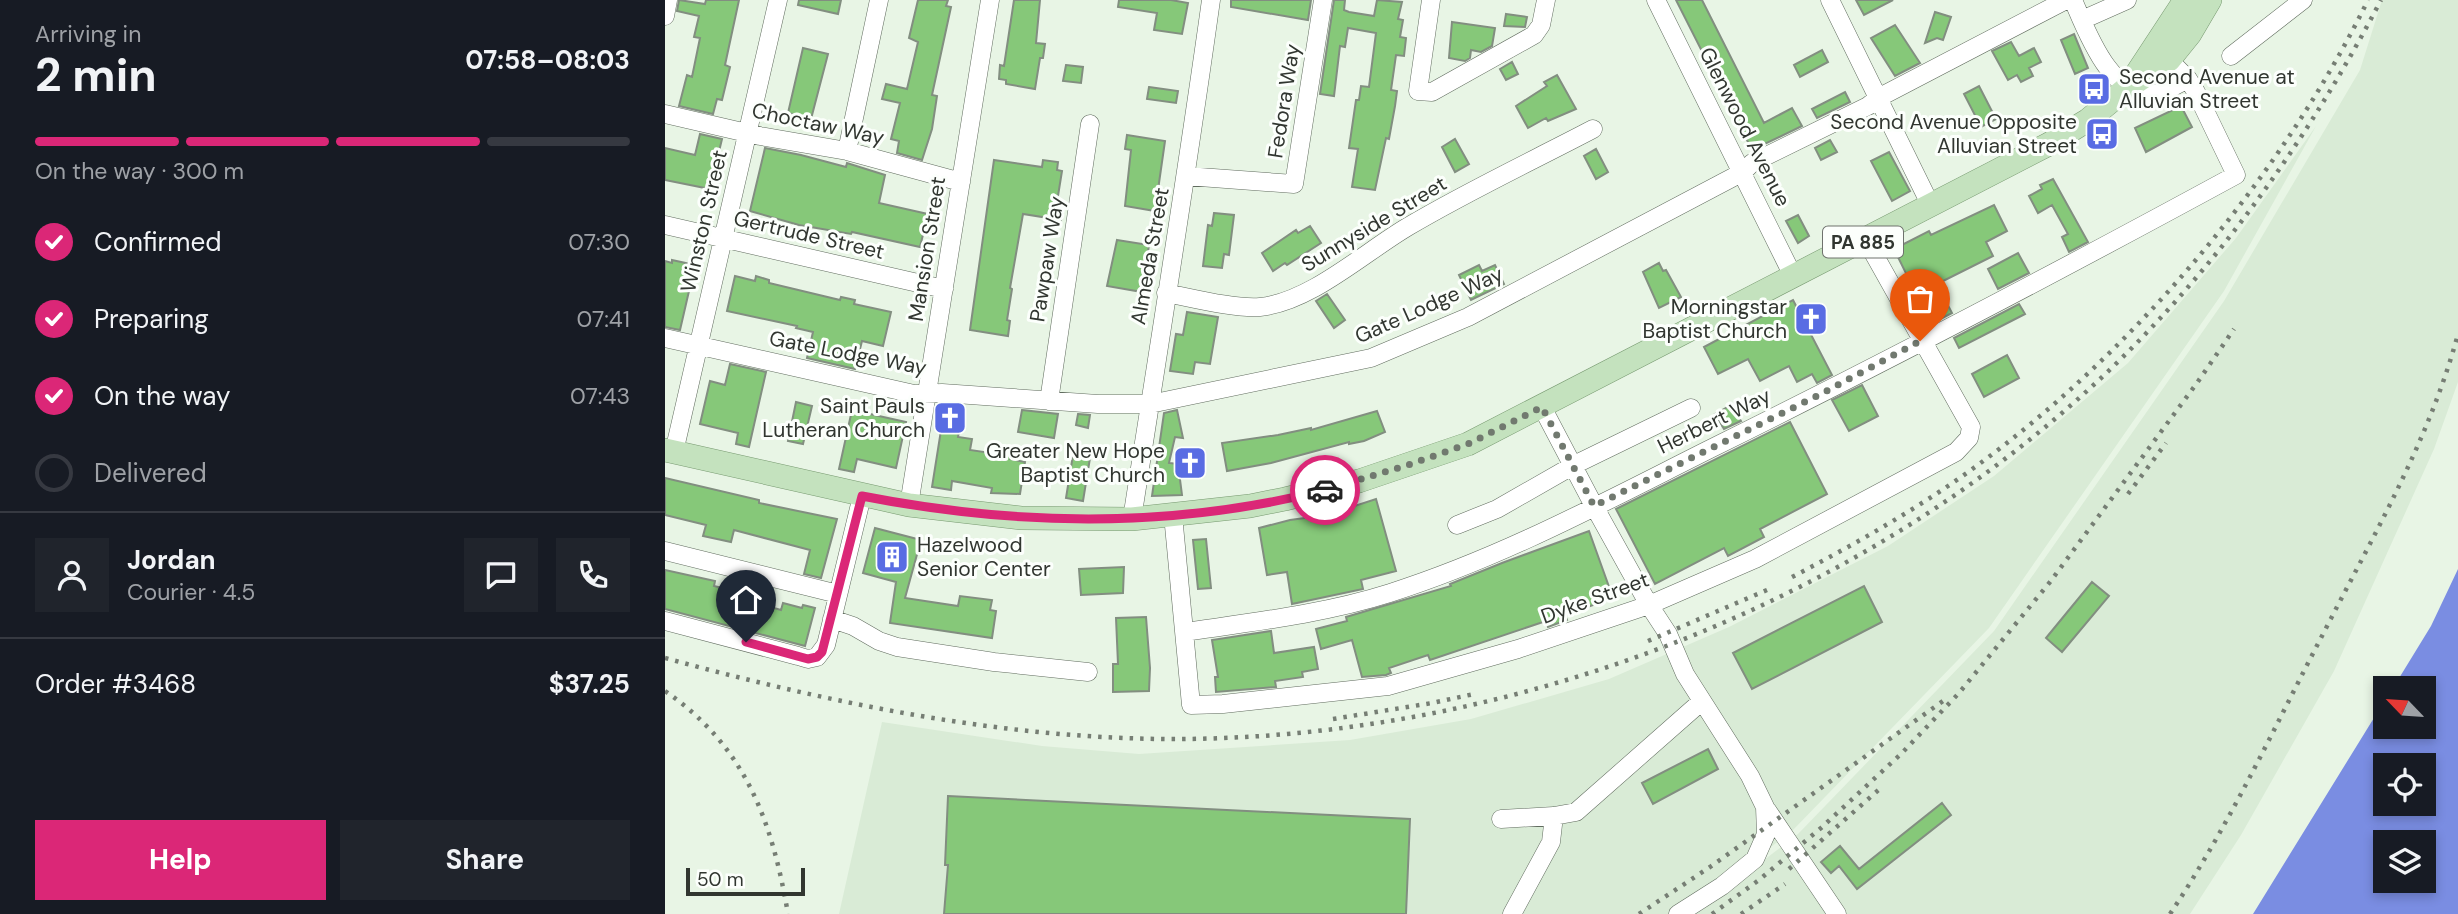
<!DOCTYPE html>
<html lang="en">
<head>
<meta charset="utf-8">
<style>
  :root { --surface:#171b24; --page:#20242c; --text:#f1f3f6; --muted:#9ea1a6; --line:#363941; --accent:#db2777 }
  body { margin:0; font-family:"DM Sans",sans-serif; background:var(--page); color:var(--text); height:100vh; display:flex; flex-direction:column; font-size:26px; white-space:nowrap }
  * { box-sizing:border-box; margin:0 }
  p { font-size:23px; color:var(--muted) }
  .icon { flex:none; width:38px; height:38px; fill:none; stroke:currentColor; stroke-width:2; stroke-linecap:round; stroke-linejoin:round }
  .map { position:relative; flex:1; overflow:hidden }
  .details { display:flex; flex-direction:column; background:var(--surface); width:665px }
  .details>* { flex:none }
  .needle { width:46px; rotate:295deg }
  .tools { position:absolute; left:1708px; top:676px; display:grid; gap:14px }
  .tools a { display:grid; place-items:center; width:63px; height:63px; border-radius:0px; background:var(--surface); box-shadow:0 4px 10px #0003; font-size:35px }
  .scale { position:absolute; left:21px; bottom:18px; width:119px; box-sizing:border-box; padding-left:7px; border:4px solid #313630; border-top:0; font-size:19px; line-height:24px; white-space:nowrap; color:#313630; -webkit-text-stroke:5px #fcfffc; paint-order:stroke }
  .pin { position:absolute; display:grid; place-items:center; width:60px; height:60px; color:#fff; margin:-72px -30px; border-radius:50% 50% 50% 0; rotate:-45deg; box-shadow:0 0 7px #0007 }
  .pin .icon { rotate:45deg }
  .courier { position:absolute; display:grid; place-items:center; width:70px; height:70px; margin:-35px; border:5px solid #db2777; border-radius:50%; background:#fff; color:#222; box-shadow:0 2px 9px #0007 }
  .headline em { font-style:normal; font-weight:700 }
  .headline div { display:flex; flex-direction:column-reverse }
  .headline { display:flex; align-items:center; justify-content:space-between; height:119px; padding:0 35px }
  h1 { font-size:46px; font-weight:700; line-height:52px }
  .bar { display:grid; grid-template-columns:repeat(4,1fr); gap:10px 7px; align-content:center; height:84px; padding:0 35px }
  .bar i { height:9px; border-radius:5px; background:var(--line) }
  .bar .active { background:var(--accent) }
  .bar p { grid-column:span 4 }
  .line { display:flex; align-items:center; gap:18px; padding:0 35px; border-top:2px solid var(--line) }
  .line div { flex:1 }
  .round { display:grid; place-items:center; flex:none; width:74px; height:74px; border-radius:0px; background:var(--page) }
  ol { padding:0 35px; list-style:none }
  li { display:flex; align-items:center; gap:21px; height:77px }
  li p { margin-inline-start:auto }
  li .icon { padding:7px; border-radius:50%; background:var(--accent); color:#fff; stroke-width:4 }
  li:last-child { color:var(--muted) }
  li i { width:38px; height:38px; border:4px solid var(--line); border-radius:50% }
  .cta { display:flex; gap:14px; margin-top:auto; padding:14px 35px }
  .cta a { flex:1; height:80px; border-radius:0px; background:var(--accent); color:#fff; font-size:28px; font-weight:700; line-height:80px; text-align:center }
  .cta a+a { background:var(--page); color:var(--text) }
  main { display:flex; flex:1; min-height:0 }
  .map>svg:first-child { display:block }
  .built { fill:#d9ebd6 }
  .water { fill:#7a8de2; fill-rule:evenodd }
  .building { fill:#86c879; stroke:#828e80; stroke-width:2 }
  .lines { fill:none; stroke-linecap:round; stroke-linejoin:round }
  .minor-casing { stroke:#616c5f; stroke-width:19 }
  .major-casing { stroke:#779970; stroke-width:24 }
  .minor { stroke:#fff; stroke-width:18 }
  .major { stroke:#c4e2be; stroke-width:23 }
  .rail { stroke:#767e74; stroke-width:4.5; stroke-dasharray:3.5 7; stroke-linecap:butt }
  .done { stroke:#71796f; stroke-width:7; stroke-dasharray:0 12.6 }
  .route { stroke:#db2777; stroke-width:9 }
  .labels { text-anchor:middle; stroke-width:6; stroke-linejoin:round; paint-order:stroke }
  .shield { fill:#fcfffc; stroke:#6e726d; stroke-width:2 }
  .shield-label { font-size:19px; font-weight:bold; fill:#313630 }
  .poi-label { font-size:21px; fill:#313630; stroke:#fcfffc; text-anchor:end }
  .street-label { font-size:21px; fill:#313630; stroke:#fcfffc }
</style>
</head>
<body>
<main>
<section class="details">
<div class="headline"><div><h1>2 min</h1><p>Arriving in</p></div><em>07:58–08:03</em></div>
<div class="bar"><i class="active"></i><i class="active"></i><i class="active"></i><i></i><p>On the way · 300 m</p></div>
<ol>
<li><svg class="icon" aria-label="check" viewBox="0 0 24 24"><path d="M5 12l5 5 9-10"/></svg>Confirmed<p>07:30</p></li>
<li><svg class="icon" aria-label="check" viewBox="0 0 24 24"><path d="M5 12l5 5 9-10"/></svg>Preparing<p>07:41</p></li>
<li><svg class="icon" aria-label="check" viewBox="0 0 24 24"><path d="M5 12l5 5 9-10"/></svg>On the way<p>07:43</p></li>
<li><i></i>Delivered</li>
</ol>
<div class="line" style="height:126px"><a class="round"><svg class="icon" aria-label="person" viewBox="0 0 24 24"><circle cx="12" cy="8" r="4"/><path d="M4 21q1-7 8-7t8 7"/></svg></a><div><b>Jordan</b><p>Courier · 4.5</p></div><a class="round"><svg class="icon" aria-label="chat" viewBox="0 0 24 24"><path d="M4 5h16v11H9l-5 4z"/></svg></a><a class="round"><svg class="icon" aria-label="phone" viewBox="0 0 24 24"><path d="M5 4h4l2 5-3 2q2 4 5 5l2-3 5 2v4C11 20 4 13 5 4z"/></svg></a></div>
<div class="line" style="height:91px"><div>Order #3468</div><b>$37.25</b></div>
<div class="cta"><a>Help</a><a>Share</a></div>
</section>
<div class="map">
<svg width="1793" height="914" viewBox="0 0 1793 914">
  <rect width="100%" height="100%" fill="#e8f5e5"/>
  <path class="built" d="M 1717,0 L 1793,0 L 1793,382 L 1769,449 L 1669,671 L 1576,835 L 1525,914 L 1029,914 L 1133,834 L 1329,631 L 1559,301 L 1695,70 Z
    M 1651,126 L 1559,291 L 1324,628 L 1128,830 L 1019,914 L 174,914 L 217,722 L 377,746 L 474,754 L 685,740 L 806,719 L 944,679 L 1064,627 L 1223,546 L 1329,476 L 1463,363 L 1571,238 Z"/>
  <path class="water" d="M 1793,569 L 1793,914 L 1588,914 L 1720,700 L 1720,726 L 1759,726 L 1759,688 L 1728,688 L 1766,626 ZM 1720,765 L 1759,765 L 1759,803 L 1720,803 ZM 1720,842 L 1759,842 L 1759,880 L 1720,880 Z"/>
  <path class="building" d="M 14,0 L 40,4 L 41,0 L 74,0 L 60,65 L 65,67 L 57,100 L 52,99 L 48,114 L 14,106 L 22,75 L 27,77 L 35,38 L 29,37 L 34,16 L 12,11 Z
    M 134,0 L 176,0 L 173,14 L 133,5 Z
    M 253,0 L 283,0 L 281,6 L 286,7 L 267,95 L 272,96 L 267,129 L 257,160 L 232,153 L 234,141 L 226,139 L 235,103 L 217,99 L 221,84 L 242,89 L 253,42 L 244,38 Z
    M 349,0 L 375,0 L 371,43 L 380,44 L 378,58 L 375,58 L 370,89 L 341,84 L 341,80 L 334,79 L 335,65 L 339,66 Z
    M 454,0 L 506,0 L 523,3 L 517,34 L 489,30 L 492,13 L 453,7 Z
    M 566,0 L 646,0 L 643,20 L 566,7 Z
    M 669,0 L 680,0 L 679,10 L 684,12 L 709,16 L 712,0 L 737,2 L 733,19 L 738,20 L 735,37 L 741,38 L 739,56 L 731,55 L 726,90 L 732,91 L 730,106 L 724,139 L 721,138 L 710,190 L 687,187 L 693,149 L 684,148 L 691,100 L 694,100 L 696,86 L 704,87 L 711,33 L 683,28 L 680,47 L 675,46 L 669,96 L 655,94 Z
    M 1011,0 L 1037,0 L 1099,123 L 1127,108 L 1137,126 L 1087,150 Z
    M 1191,0 L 1228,0 L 1199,15 Z
    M 1270,12 L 1286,17 L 1278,40 L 1272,38 L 1260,43 Z
    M 841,14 L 862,17 L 860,27 L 839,26 Z
    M 787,22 L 830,28 L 827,46 L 816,52 L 806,50 L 805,58 L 800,61 L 784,58 Z
    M 1230,25 L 1255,63 L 1230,76 L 1206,38 Z
    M 1409,34 L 1423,68 L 1410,74 L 1396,40 Z
    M 1346,42 L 1354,56 L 1369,48 L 1376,62 L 1364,68 L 1368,76 L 1356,82 L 1352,75 L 1343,80 L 1327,51 Z
    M 138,48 L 163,54 L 146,119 L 123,113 Z
    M 1157,50 L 1163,62 L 1135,77 L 1129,65 Z
    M 847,62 L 853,74 L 841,80 L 835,69 Z
    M 401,65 L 418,67 L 416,83 L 398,81 Z
    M 892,75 L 911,109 L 883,121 L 881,118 L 863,128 L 851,106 L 882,86 L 879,82 Z
    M 1314,86 L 1331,119 L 1316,127 L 1299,94 Z
    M 484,87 L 513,91 L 511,103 L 482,99 Z
    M 1180,92 L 1185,102 L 1152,118 L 1147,109 Z
    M 1516,106 L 1527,127 L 1481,152 L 1470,128 Z
    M 35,134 L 57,139 L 45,189 L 0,180 L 0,148 L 30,155 Z
    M 462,135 L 500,141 L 490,211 L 460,206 L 466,150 L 460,149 Z
    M 790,139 L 804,164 L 790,172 L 777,147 Z
    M 1165,140 L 1172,152 L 1156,160 L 1150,148 Z
    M 100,148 L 136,155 L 181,167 L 182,163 L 220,175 L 214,203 L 263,214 L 255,247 L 187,232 L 186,234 L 134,225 L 85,211 Z
    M 931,149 L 943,172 L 931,179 L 919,156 Z
    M 1224,152 L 1245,191 L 1227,201 L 1206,161 Z
    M 329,160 L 377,167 L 378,160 L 393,162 L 392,170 L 397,171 L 392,202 L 399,204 L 396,220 L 358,214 L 345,288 L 347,289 L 342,320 L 345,321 L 343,336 L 305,330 Z
    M 1388,179 L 1423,242 L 1404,252 L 1397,237 L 1403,234 L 1387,205 L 1373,213 L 1364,196 L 1377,189 L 1375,185 Z
    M 1329,205 L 1342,231 L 1321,242 L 1328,256 L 1272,284 L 1287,313 L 1266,324 L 1229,249 L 1264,231 L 1266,235 Z
    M 549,213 L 569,215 L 564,255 L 559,254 L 557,268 L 538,266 L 543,225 L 547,226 Z
    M 1133,215 L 1144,236 L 1133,243 L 1121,221 Z
    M 645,226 L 656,243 L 622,265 L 620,263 L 608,271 L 597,253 L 631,230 L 633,233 Z
    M 452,240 L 484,245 L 477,292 L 442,286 Z
    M 1353,253 L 1364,273 L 1333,289 L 1323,269 Z
    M 7,260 L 30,265 L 15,330 L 0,327 L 0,261 L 7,263 Z
    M 994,263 L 998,271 L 1001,270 L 1016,297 L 994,308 L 978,272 Z
    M 814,265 L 817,271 L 830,265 L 839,284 L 806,300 L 794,275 Z
    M 70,276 L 90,281 L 91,276 L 104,280 L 104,283 L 175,300 L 176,297 L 190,300 L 189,304 L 226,312 L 218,346 L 197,341 L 190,369 L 142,358 L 148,332 L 131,328 L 132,326 L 62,311 Z
    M 662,294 L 680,320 L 669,328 L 651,301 Z
    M 1128,300 L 1167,375 L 1152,383 L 1147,374 L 1132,382 L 1124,366 L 1095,381 L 1083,359 L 1053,374 L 1039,347 Z
    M 1354,304 L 1360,314 L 1294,348 L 1289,338 Z
    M 522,312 L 553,317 L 545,364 L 530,362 L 528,374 L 505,371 L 511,334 L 518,335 Z
    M 1342,355 L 1354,378 L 1319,397 L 1307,374 Z
    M 65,364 L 101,372 L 84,447 L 71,444 L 73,433 L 35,424 L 45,381 L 60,385 Z
    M 1197,385 L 1213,416 L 1184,431 L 1167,400 Z
    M 131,402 L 147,406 L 138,444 L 123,441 Z
    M 280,405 L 298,406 L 293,437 L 307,439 L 305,450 L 332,454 L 333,450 L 346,452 L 345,459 L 360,462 L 355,494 L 326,493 L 327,488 L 287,481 L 286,490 L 267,487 Z
    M 1066,405 L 1076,421 L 1059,429 L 1050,414 Z
    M 187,410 L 241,422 L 231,468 L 192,459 L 189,472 L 174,469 Z
    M 357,410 L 393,414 L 389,438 L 353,432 Z
    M 512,410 L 518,438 L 510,437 L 504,463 L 513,464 L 517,495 L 487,496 L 499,413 Z
    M 712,411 L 720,432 L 699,441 L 684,444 L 684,442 L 606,463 L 562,471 L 557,443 L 613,435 L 646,428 L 646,430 Z
    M 413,414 L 425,415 L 423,428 L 411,425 Z
    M 1125,422 L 1162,494 L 1095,529 L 1099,537 L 1063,556 L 1059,548 L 990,584 L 951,509 Z
    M 408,455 L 425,458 L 418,501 L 401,498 Z
    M 0,478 L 94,500 L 94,503 L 172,519 L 156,578 L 139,574 L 145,550 L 69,530 L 66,542 L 38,536 L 41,525 L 0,515 Z
    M 711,499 L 731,571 L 696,580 L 698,589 L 627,604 L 622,572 L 602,575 L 594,528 L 625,520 L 662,515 Z
    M 210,528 L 256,540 L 240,598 L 293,606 L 295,596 L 327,600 L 325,610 L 331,611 L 327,638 L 225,623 L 231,582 L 198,573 Z
    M 924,531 L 948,598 L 900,615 L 902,620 L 883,627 L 881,621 L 765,660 L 763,655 L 724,668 L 726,673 L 721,675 L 697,677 L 687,640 L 656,649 L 651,629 L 682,621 L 681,617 L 786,586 L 785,584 L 837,563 Z
    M 541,539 L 546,588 L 533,589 L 528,540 Z
    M 459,567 L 458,593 L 416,595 L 414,569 Z
    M 0,570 L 50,581 L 49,586 L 94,597 L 92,603 L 116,610 L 118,603 L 137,608 L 138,605 L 150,608 L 140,646 L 0,609 Z
    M 1427,582 L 1444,596 L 1397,652 L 1381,638 Z
    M 1199,586 L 1217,622 L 1087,689 L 1068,653 Z
    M 481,617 L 485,668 L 484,691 L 448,692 L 448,664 L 453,664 L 451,618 Z
    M 606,631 L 609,653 L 649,647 L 653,669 L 637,672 L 638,677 L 610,681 L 611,687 L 551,692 L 550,677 L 553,677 L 547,640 Z
    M 1043,749 L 1053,769 L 988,804 L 977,783 Z
    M 283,796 L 745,819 L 741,914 L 279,914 L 283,865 L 280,865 Z
    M 1277,803 L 1286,815 L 1192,889 L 1174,866 L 1166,873 L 1156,862 L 1175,846 L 1194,869 Z"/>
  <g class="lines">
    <defs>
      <path id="minor" d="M 766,0 L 753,91 L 767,92 L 869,35 L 876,25 L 881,0
        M 991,0 L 1128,276
        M 1165,0 L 1265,204
        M 1408,0 C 1422,32 1447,102 1493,93 C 1503,91 1514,83 1523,79
        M 0,16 L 3,0
        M 1417,20 L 1462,0
        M 1566,56 L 1638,0
        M 0,114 L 95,136 L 182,151 L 296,182
        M 182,151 L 214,0
        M 521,176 L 629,184 L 658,0
        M 0,225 L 279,289
        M 501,293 C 527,298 570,309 595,307 C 646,302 701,251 744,226 C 803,191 867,161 928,129
        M 0,338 L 249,394 L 277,393 L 433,404 L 485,404 L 706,358 L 803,317 L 1078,172 L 1087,163 L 1203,106 L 1213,98 L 1401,0
        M 384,401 L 425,124
        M 877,407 L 929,506 L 984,605 L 1003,634 L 1020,674 L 1085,776 L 1100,807 L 1101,834 L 1090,859 L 1057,886 L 1013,914
        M 9,452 L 113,0
        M 244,505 L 325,0
        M 508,515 L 526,705 L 558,704 L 723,686 L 853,649 L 984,605 L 1090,559 L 1291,452 L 1304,438 L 1306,427 L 1201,240
        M 467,519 C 494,346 522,173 546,0
        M 792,525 L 832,509 L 909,465 L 1026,408
        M 0,551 L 173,594
        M 167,619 L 188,626 L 214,641 L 232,647 L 329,662 L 423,672
        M 0,621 L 133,656 L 143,659 L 152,657 L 161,645 L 197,496
        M 520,632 C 588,622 659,614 725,593 C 838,557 941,501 1047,448 C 1223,361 1398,269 1571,175 L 1531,92 L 1523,79 L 1504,60
        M 1102,810 L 1172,914
        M 836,819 L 889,816 L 911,812 L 1037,701
        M 847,914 L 886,842 L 889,816"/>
      <path id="major" d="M 1468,79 L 1520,0
        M 0,450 L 244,505 L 356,518 L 467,519 L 585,506 L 620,499 L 694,481 L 803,444 L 1384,144 L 1423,120 L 1462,88 L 1504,60 L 1525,34 L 1545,0"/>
    </defs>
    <use href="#minor" class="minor-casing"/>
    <use href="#major" class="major-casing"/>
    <use href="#minor" class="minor"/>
    <use href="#major" class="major"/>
    <path class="rail" d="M 1463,494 L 1501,443
      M 1127,577 C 1177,551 1227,523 1274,492 C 1448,377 1611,188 1703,0
      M 983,641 L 1102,590
      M 0,658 C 161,702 329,737 496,739 C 834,742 1187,610 1435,379 C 1550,271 1643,140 1716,0
      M 0,691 C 81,747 107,821 123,914
      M 668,719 L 767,703 L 809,694
      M 1124,869 L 1218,786
      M 974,914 L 1045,867 L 1278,701
      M 1047,914 L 1094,880 L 1156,828 L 1237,753 L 1294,693 L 1385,582 L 1532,383 L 1569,329
      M 1076,914 L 1120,884
      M 1505,914 C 1564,826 1609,728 1658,634 C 1708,536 1764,441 1793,334"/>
  </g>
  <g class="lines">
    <path class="done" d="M 660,490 L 743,465 L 803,444 L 877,407 L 929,506 L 1156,394 L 1255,341"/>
    <path class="route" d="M 81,642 L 143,659 L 152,657 L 157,652 L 197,496 C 350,526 507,529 660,490"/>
  </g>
  <defs>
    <symbol id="bus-square" viewBox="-11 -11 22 22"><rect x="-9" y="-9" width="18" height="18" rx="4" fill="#596ce3" stroke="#fcfffc"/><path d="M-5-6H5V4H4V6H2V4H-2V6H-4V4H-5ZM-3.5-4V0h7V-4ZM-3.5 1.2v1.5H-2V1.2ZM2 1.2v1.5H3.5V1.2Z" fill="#fff"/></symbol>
    <symbol id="church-square" viewBox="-11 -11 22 22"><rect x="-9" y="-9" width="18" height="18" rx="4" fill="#596ce3" stroke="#fcfffc"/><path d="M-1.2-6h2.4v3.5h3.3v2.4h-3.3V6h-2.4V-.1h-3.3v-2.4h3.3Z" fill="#fff"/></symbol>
    <symbol id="building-square" viewBox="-11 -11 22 22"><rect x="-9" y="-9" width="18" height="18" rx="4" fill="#596ce3" stroke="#fcfffc"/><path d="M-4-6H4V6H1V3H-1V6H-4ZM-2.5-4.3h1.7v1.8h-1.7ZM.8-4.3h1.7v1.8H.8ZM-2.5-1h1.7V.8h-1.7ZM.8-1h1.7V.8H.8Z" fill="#fff"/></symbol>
  </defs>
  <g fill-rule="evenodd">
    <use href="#bus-square" x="1410" y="70" width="38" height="38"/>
    <use href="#bus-square" x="1418" y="115" width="38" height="38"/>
    <use href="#church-square" x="1127" y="300" width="38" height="38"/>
    <use href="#church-square" x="266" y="399" width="38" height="38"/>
    <use href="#church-square" x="506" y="444" width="38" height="38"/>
    <use href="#building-square" x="208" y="538" width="38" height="38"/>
  </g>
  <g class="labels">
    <rect class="shield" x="1158" y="226.5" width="80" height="31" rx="5"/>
    <g class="shield-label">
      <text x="1198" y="249">PA 885</text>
    </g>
    <g class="poi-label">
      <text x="1454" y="84" text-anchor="start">Second Avenue at<tspan x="1454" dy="24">Alluvian Street</tspan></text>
      <text x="1412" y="129">Second Avenue Opposite<tspan x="1412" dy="24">Alluvian Street</tspan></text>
      <text x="1122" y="314">Morningstar<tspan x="1122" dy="24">Baptist Church</tspan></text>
      <text x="260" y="413">Saint Pauls<tspan x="260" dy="24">Lutheran Church</tspan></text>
      <text x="500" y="458">Greater New Hope<tspan x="500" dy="24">Baptist Church</tspan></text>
      <text x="252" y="552" text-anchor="start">Hazelwood<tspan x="252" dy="24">Senior Center</tspan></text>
    </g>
    <g class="street-label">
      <text transform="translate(619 101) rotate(-81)" y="7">Fedora Way</text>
      <text transform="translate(153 124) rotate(12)" y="7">Choctaw Way</text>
      <text transform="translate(1080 127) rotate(63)" y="7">Glenwood Avenue</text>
      <text transform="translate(39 221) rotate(-77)" y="7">Winston Street</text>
      <text transform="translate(709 224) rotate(-31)" y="7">Sunnyside Street</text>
      <text transform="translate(144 235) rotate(13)" y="7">Gertrude Street</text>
      <text transform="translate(262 249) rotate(-81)" y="7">Mansion Street</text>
      <text transform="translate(485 256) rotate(-80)" y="7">Almeda Street</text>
      <text transform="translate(382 259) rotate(-81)" y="7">Pawpaw Way</text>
      <text transform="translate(764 305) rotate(-24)" y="7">Gate Lodge Way</text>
      <text transform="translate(183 353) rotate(11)" y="7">Gate Lodge Way</text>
      <text transform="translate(1049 421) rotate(-26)" y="7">Herbert Way</text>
      <text transform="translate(930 598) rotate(-20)" y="7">Dyke Street</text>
    </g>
  </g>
</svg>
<div class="tools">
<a><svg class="needle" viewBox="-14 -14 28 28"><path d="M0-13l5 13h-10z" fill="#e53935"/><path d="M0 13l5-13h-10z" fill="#9ea1a6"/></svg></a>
<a><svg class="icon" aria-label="locate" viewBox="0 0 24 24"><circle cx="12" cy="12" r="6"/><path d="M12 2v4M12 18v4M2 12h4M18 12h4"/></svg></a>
<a><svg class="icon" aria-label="layers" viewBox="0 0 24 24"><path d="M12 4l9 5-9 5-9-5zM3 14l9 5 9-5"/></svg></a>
</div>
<div class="scale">50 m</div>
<div class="pin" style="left:1255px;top:341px;background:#ea580c"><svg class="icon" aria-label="bag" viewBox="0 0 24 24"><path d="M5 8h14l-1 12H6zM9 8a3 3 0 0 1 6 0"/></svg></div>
<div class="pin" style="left:81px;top:642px;background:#1f2937"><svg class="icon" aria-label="home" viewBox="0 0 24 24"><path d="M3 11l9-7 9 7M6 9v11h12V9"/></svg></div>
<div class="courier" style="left:660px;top:490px"><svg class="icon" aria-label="car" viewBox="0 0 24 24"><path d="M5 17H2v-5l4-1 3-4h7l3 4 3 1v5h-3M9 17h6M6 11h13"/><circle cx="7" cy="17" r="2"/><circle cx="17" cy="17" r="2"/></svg></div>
</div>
</main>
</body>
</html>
